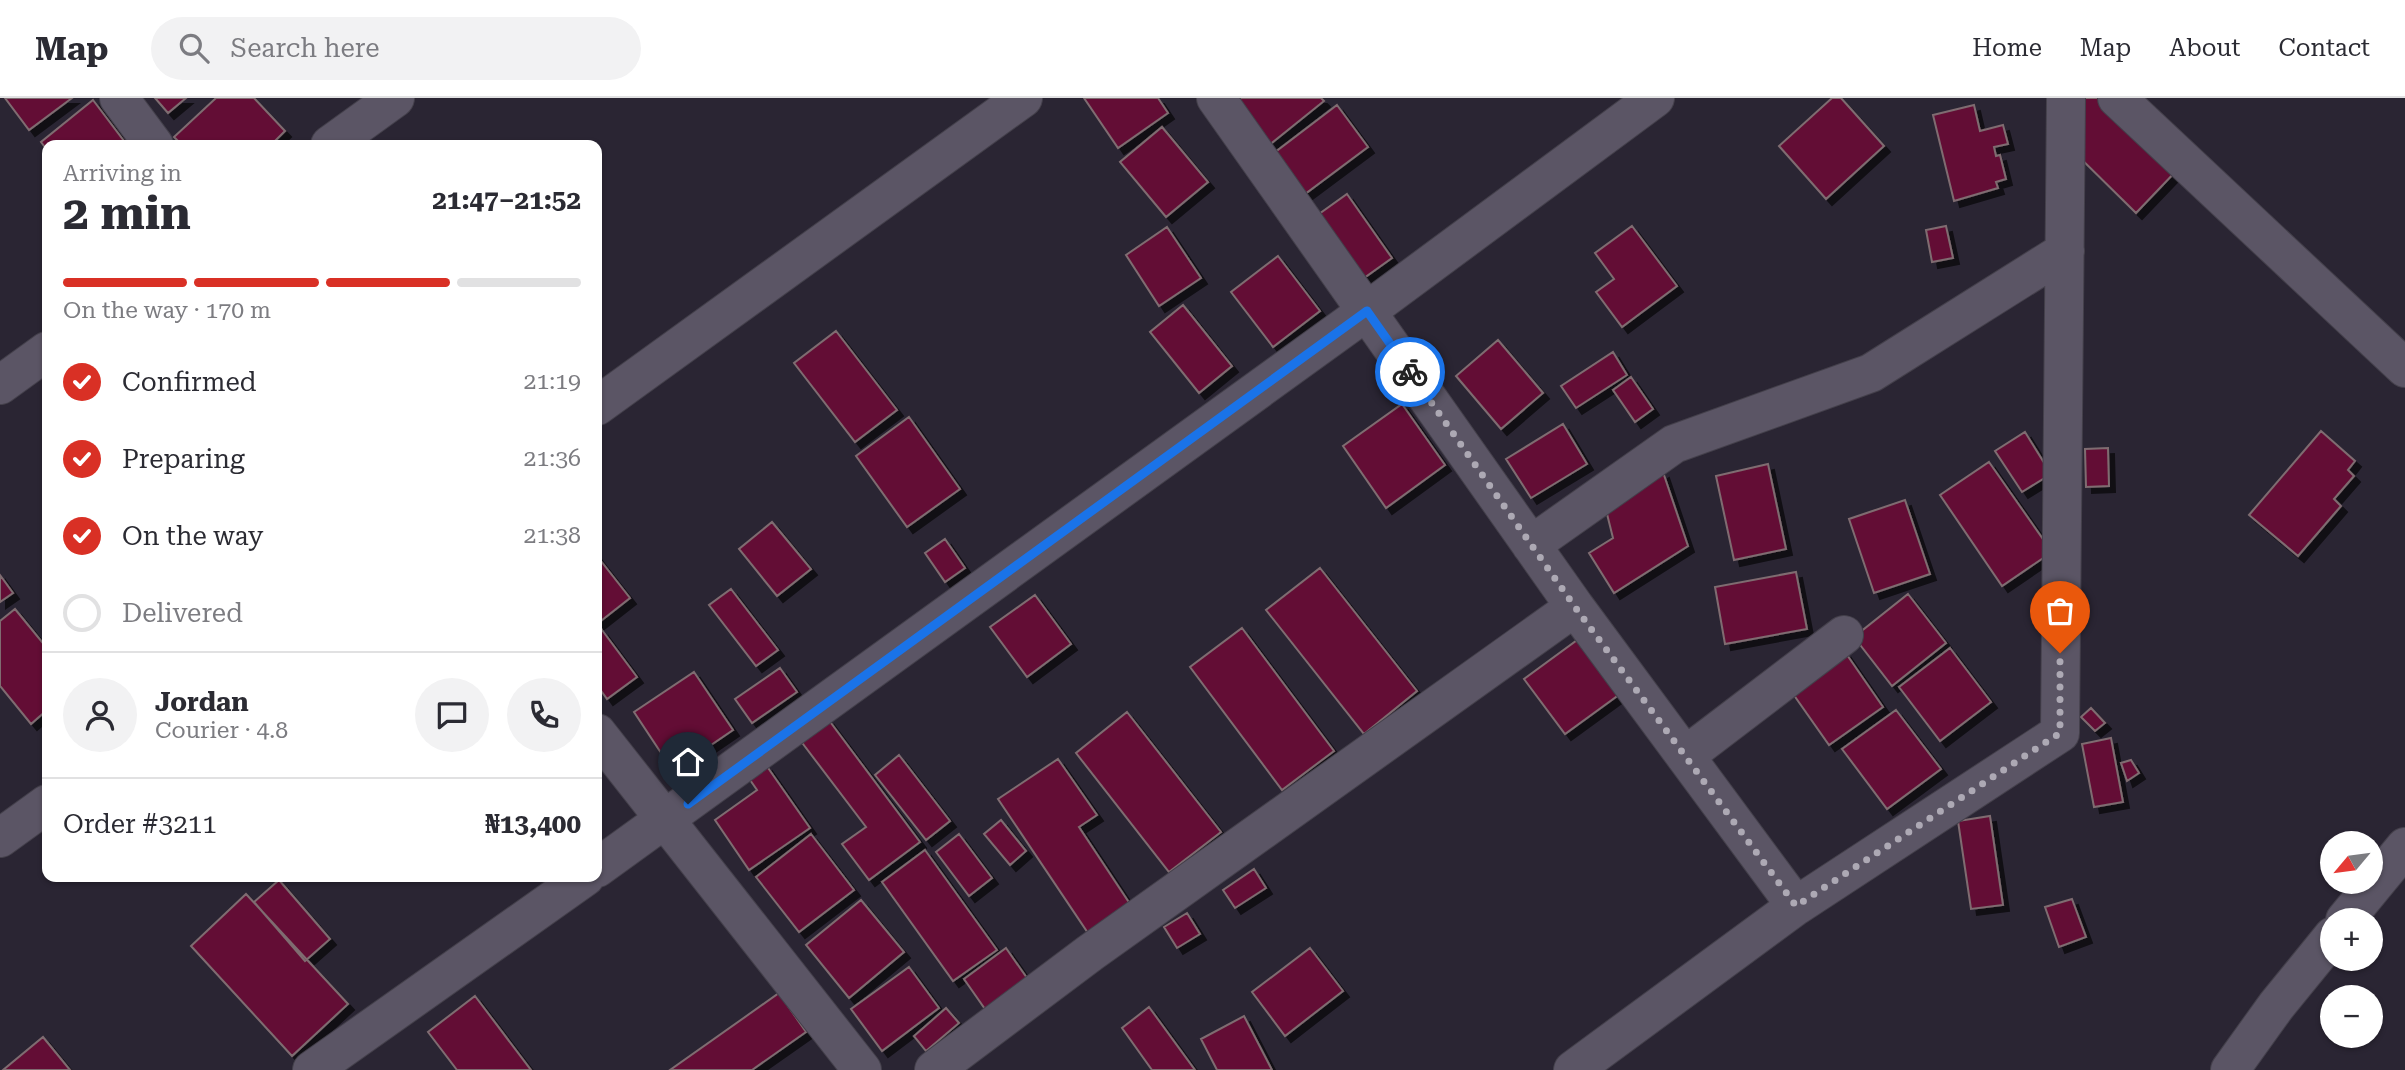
<!DOCTYPE html>
<html lang="en">
<head>
<meta charset="utf-8">
<style>
  :root { --surface:#fff; --page:#f2f2f3; --text:#2b2b33; --muted:#7c7c81; --line:#e1e1e2; --accent:#d93025 }
  body { margin:0; font-family:"Roboto Serif",serif; background:var(--page); color:var(--text); height:100vh; display:flex; flex-direction:column; font-size:26px; white-space:nowrap }
  * { box-sizing:border-box; margin:0 }
  p { font-size:23px; color:var(--muted) }
  .icon { flex:none; width:38px; height:38px; fill:none; stroke:currentColor; stroke-width:2; stroke-linecap:round; stroke-linejoin:round }
  .map { position:relative; flex:1; overflow:hidden }
  .sheet { position:absolute; left:42px; top:42px; width:560px; height:742px; display:flex; flex-direction:column; background:var(--surface); border-radius:14px; box-shadow:0 2px 5px #0004 }
  .sheet>* { flex:none }
  .needle { width:46px; rotate:241deg }
  .buttons { position:absolute; left:2320px; top:733px; display:grid; gap:14px }
  .buttons a { display:grid; place-items:center; width:63px; height:63px; border-radius:50%; background:var(--surface); box-shadow:0 2px 5px #0004; font-size:35px }
  .pin { position:absolute; display:grid; place-items:center; width:60px; height:60px; color:#fff; margin:-72px -30px; border-radius:50% 50% 50% 0; rotate:-45deg; box-shadow:0 0 7px #0007 }
  .pin .icon { rotate:45deg }
  .courier { position:absolute; display:grid; place-items:center; width:70px; height:70px; margin:-35px; border:5px solid #1a73e8; border-radius:50%; background:#fff; color:#222; box-shadow:0 2px 9px #0007 }
  .summary em { font-style:normal; font-weight:700 }
  .summary div { display:flex; flex-direction:column-reverse }
  .summary { display:flex; align-items:center; justify-content:space-between; height:119px; padding:0 21px }
  h1 { font-size:46px; font-weight:700; line-height:52px }
  .bar { display:grid; grid-template-columns:repeat(4,1fr); gap:10px 7px; align-content:center; height:84px; padding:0 21px }
  .bar i { height:9px; border-radius:5px; background:var(--line) }
  .bar .on { background:var(--accent) }
  .bar p { grid-column:span 4 }
  .line { display:flex; align-items:center; gap:18px; padding:0 21px; border-top:2px solid var(--line) }
  .line div { flex:1 }
  .round { display:grid; place-items:center; flex:none; width:74px; height:74px; border-radius:37px; background:var(--page) }
  ol { padding:0 21px; list-style:none }
  li { display:flex; align-items:center; gap:21px; height:77px }
  li p { margin-inline-start:auto }
  li .icon { padding:7px; border-radius:50%; background:var(--accent); color:#fff; stroke-width:4 }
  li:last-child { color:var(--muted) }
  li i { width:38px; height:38px; border:4px solid var(--line); border-radius:50% }
  header { display:flex; align-items:center; gap:42px; box-sizing:border-box; height:98px; padding:0 35px; background:var(--surface); border-bottom:2px solid var(--line) }
  header strong { font-size:33px }
  nav { display:flex; gap:38px; margin-inline-start:auto; font-size:24px }
  .search { width:490px; height:63px; background:var(--page); display:flex; align-items:center; gap:18px; box-sizing:border-box; padding:0 24px; border-radius:38px; color:var(--muted); font-size:26px }
  .map>svg:first-child { display:block }
  .building { fill:#641035; stroke:#7f6c71; stroke-width:2; filter:url(#shadow) }
  .lines { fill:none; stroke-linecap:round; stroke-linejoin:round }
  .minor-casing { stroke:#44404b; stroke-width:40 }
  .minor { stroke:#5b5565; stroke-width:38 }
  .done { stroke:#ada9b4; stroke-width:7; stroke-dasharray:0 12.6 }
  .route { stroke:#1a73e8; stroke-width:9 }
</style>
</head>
<body>
<header>
<strong>Map</strong>
<div class="search"><svg class="icon" aria-label="search" viewBox="0 0 24 24"><circle cx="10" cy="10" r="6"/><path d="M15 15l6 6"/></svg>Search here</div>
<nav><a>Home</a><a>Map</a><a>About</a><a>Contact</a></nav>
</header>
<div class="map">
<svg width="2405" height="972" viewBox="0 0 2405 972">
  <defs>
    <filter id="shadow"><feDropShadow dx="6" dy="6" stdDeviation="0" flood-color="#0009"/></filter>
  </defs>
  <rect width="100%" height="100%" fill="#2a2533"/>
  <path class="building" d="M 5,0 L 72,0 L 29,32 Z
    M 155,0 L 186,0 L 168,15 Z
    M 216,0 L 254,0 L 285,33 L 271,47 L 182,47 L 174,39 Z
    M 1084,0 L 1158,0 L 1168,15 L 1118,50 Z
    M 1233,0 L 1321,0 L 1324,3 L 1268,48 Z
    M 1832,0 L 1841,0 L 1884,48 L 1826,101 L 1779,48 Z
    M 2083,0 L 2107,0 L 2179,70 L 2136,115 L 2068,48 Z
    M 93,2 L 127,47 L 47,47 L 47,52 L 41,44 Z
    M 1337,7 L 1368,49 L 1305,96 L 1274,55 Z
    M 1974,7 L 1980,33 L 2003,27 L 2008,46 L 1994,49 L 1996,58 L 2000,57 L 2006,81 L 1996,84 L 1998,90 L 1954,103 L 1933,17 Z
    M 1162,29 L 1208,84 L 1166,119 L 1120,64 Z
    M 1347,96 L 1392,160 L 1364,180 L 1319,116 Z
    M 1632,128 L 1677,188 L 1622,229 L 1596,194 L 1614,181 L 1595,155 Z
    M 1946,128 L 1953,160 L 1932,164 L 1926,132 Z
    M 1167,129 L 1201,180 L 1159,208 L 1126,157 Z
    M 1278,158 L 1320,213 L 1273,249 L 1231,194 Z
    M 1183,207 L 1232,268 L 1199,295 L 1150,234 Z
    M 836,233 L 897,312 L 855,344 L 794,265 Z
    M 1498,242 L 1543,295 L 1501,331 L 1456,278 Z
    M 1613,254 L 1627,277 L 1576,310 L 1561,288 Z
    M 1631,279 L 1653,311 L 1635,324 L 1613,292 Z
    M 1402,306 L 1445,367 L 1386,410 L 1343,348 Z
    M 909,319 L 960,391 L 907,429 L 856,358 Z
    M 1563,326 L 1587,366 L 1531,400 L 1506,361 Z
    M 2321,333 L 2355,363 L 2348,372 L 2354,378 L 2334,401 L 2341,408 L 2298,458 L 2249,417 Z
    M 2025,334 L 2051,376 L 2022,394 L 1995,353 Z
    M 2108,350 L 2109,388 L 2086,389 L 2085,351 Z
    M 1989,364 L 2052,454 L 2002,488 L 1940,397 Z
    M 1768,366 L 1786,451 L 1734,462 L 1716,378 Z
    M 1663,374 L 1688,448 L 1614,495 L 1589,455 L 1613,440 L 1606,412 Z
    M 1905,402 L 1930,476 L 1874,495 L 1849,421 Z
    M 772,424 L 811,471 L 777,498 L 739,451 Z
    M 945,441 L 965,470 L 945,484 L 925,455 Z
    M 597,458 L 630,500 L 597,526 Z
    M 1320,470 L 1417,593 L 1364,636 L 1266,512 Z
    M 1796,474 L 1807,531 L 1725,546 L 1715,489 Z
    M 0,477 L 13,495 L 0,504 Z
    M 731,491 L 778,552 L 756,568 L 709,507 Z
    M 1908,496 L 1946,545 L 1892,588 L 1854,539 Z
    M 1035,497 L 1071,546 L 1027,579 L 990,529 Z
    M 15,511 L 47,550 L 47,612 L 31,626 L 0,588 L 0,523 Z
    M 1242,530 L 1334,653 L 1282,692 L 1190,569 Z
    M 602,532 L 637,579 L 607,601 L 597,587 L 597,536 Z
    M 1580,540 L 1620,596 L 1565,636 L 1524,581 Z
    M 1950,550 L 1991,604 L 1940,643 L 1899,589 Z
    M 1845,554 L 1883,609 L 1829,647 L 1791,593 Z
    M 780,570 L 797,594 L 752,625 L 735,601 Z
    M 694,574 L 733,632 L 673,673 L 634,614 Z
    M 2091,610 L 2105,625 L 2095,633 L 2081,619 Z
    M 1896,612 L 1941,671 L 1887,711 L 1842,651 Z
    M 1127,614 L 1221,734 L 1169,774 L 1076,655 Z
    M 828,621 L 920,744 L 869,782 L 842,746 L 866,729 L 800,642 Z
    M 2111,640 L 2123,704 L 2094,709 L 2082,646 Z
    M 899,657 L 950,723 L 926,742 L 875,677 Z
    M 1058,661 L 1097,717 L 1079,729 L 1132,809 L 1090,838 L 998,701 Z
    M 2131,662 L 2139,675 L 2127,683 L 2121,665 Z
    M 766,667 L 810,730 L 749,772 L 715,722 L 757,692 L 748,679 Z
    M 1990,718 L 2003,807 L 1971,811 L 1958,723 Z
    M 1001,722 L 1026,753 L 1010,767 L 984,736 Z
    M 811,736 L 854,792 L 799,834 L 756,779 Z
    M 959,736 L 992,780 L 969,798 L 936,754 Z
    M 925,752 L 997,852 L 953,883 L 882,784 Z
    M 1254,771 L 1266,790 L 1235,810 L 1223,792 Z
    M 279,782 L 330,841 L 305,863 L 254,804 Z
    M 246,796 L 348,906 L 292,958 L 191,848 Z
    M 2072,801 L 2086,839 L 2059,849 L 2045,809 Z
    M 861,802 L 904,854 L 849,900 L 806,847 Z
    M 1187,815 L 1200,836 L 1177,850 L 1164,829 Z
    M 1006,850 L 1027,880 L 985,911 L 964,881 Z
    M 1310,850 L 1343,893 L 1285,938 L 1252,894 Z
    M 909,869 L 939,910 L 882,953 L 851,911 Z
    M 779,895 L 806,934 L 752,972 L 670,972 Z
    M 475,898 L 531,972 L 457,972 L 428,934 Z
    M 1149,909 L 1195,972 L 1152,972 L 1122,930 Z
    M 946,910 L 959,925 L 926,953 L 914,938 Z
    M 1244,918 L 1272,972 L 1217,972 L 1201,941 Z
    M 43,939 L 70,972 L 3,972 Z"/>
  <g class="lines">
    <defs>
      <path id="minor" d="M 119,0 L 154,47
        M 1216,0 L 1575,509 L 1796,808 L 1573,972
        M 2117,0 L 2405,270
        M 330,47 L 395,0
        M 0,287 L 47,253
        M 597,308 L 1023,0
        M 1531,447 L 1674,346 L 1871,275 L 2065,153
        M 597,635 L 862,972
        M 1685,658 L 1844,537
        M 0,740 L 47,706
        M 597,770 L 1367,213 L 1655,0
        M 1796,808 L 2060,635 L 2066,0
        M 2345,822 L 2405,749
        M 312,972 L 585,779
        M 934,972 L 1090,855 L 1575,509
        M 2230,972 L 2276,908 L 2333,838"/>
    </defs>
    <use href="#minor" class="minor-casing"/>
    <use href="#minor" class="minor"/>
  </g>
  <g class="lines">
    <path class="done" d="M 1410,274 L 1575,509 L 1796,808 L 2060,635 L 2060,555"/>
    <path class="route" d="M 688,706 L 1367,213 L 1410,274"/>
  </g>
</svg>
<div class="buttons">
<a><svg class="needle" viewBox="-14 -14 28 28"><path d="M0-13l5 13h-10z" fill="#e53935"/><path d="M0 13l5-13h-10z" fill="#7c7c81"/></svg></a>
<a>+</a>
<a>−</a>
</div>
<div class="pin" style="left:2060px;top:555px;background:#ea580c"><svg class="icon" aria-label="bag" viewBox="0 0 24 24"><path d="M5 8h14l-1 12H6zM9 8a3 3 0 0 1 6 0"/></svg></div>
<div class="pin" style="left:688px;top:706px;background:#1f2937"><svg class="icon" aria-label="home" viewBox="0 0 24 24"><path d="M3 11l9-7 9 7M6 9v11h12V9"/></svg></div>
<div class="courier" style="left:1410px;top:274px"><svg class="icon" aria-label="bike" viewBox="0 0 24 24"><circle cx="6" cy="16" r="4"/><circle cx="18" cy="16" r="4"/><path d="M6 16l4-8h5l3 8M10 8l3 8H6M13 5h3"/></svg></div>
<section class="sheet">
<div class="summary"><div><h1>2 min</h1><p>Arriving in</p></div><em>21:47–21:52</em></div>
<div class="bar"><i class="on"></i><i class="on"></i><i class="on"></i><i></i><p>On the way · 170 m</p></div>
<ol>
<li><svg class="icon" aria-label="check" viewBox="0 0 24 24"><path d="M5 12l5 5 9-10"/></svg>Confirmed<p>21:19</p></li>
<li><svg class="icon" aria-label="check" viewBox="0 0 24 24"><path d="M5 12l5 5 9-10"/></svg>Preparing<p>21:36</p></li>
<li><svg class="icon" aria-label="check" viewBox="0 0 24 24"><path d="M5 12l5 5 9-10"/></svg>On the way<p>21:38</p></li>
<li><i></i>Delivered</li>
</ol>
<div class="line" style="height:126px"><a class="round"><svg class="icon" aria-label="person" viewBox="0 0 24 24"><circle cx="12" cy="8" r="4"/><path d="M4 21q1-7 8-7t8 7"/></svg></a><div><b>Jordan</b><p>Courier · 4.8</p></div><a class="round"><svg class="icon" aria-label="chat" viewBox="0 0 24 24"><path d="M4 5h16v11H9l-5 4z"/></svg></a><a class="round"><svg class="icon" aria-label="phone" viewBox="0 0 24 24"><path d="M5 4h4l2 5-3 2q2 4 5 5l2-3 5 2v4C11 20 4 13 5 4z"/></svg></a></div>
<div class="line" style="height:91px"><div>Order #3211</div><b>₦13,400</b></div>
</section>
</div>
</body>
</html>
